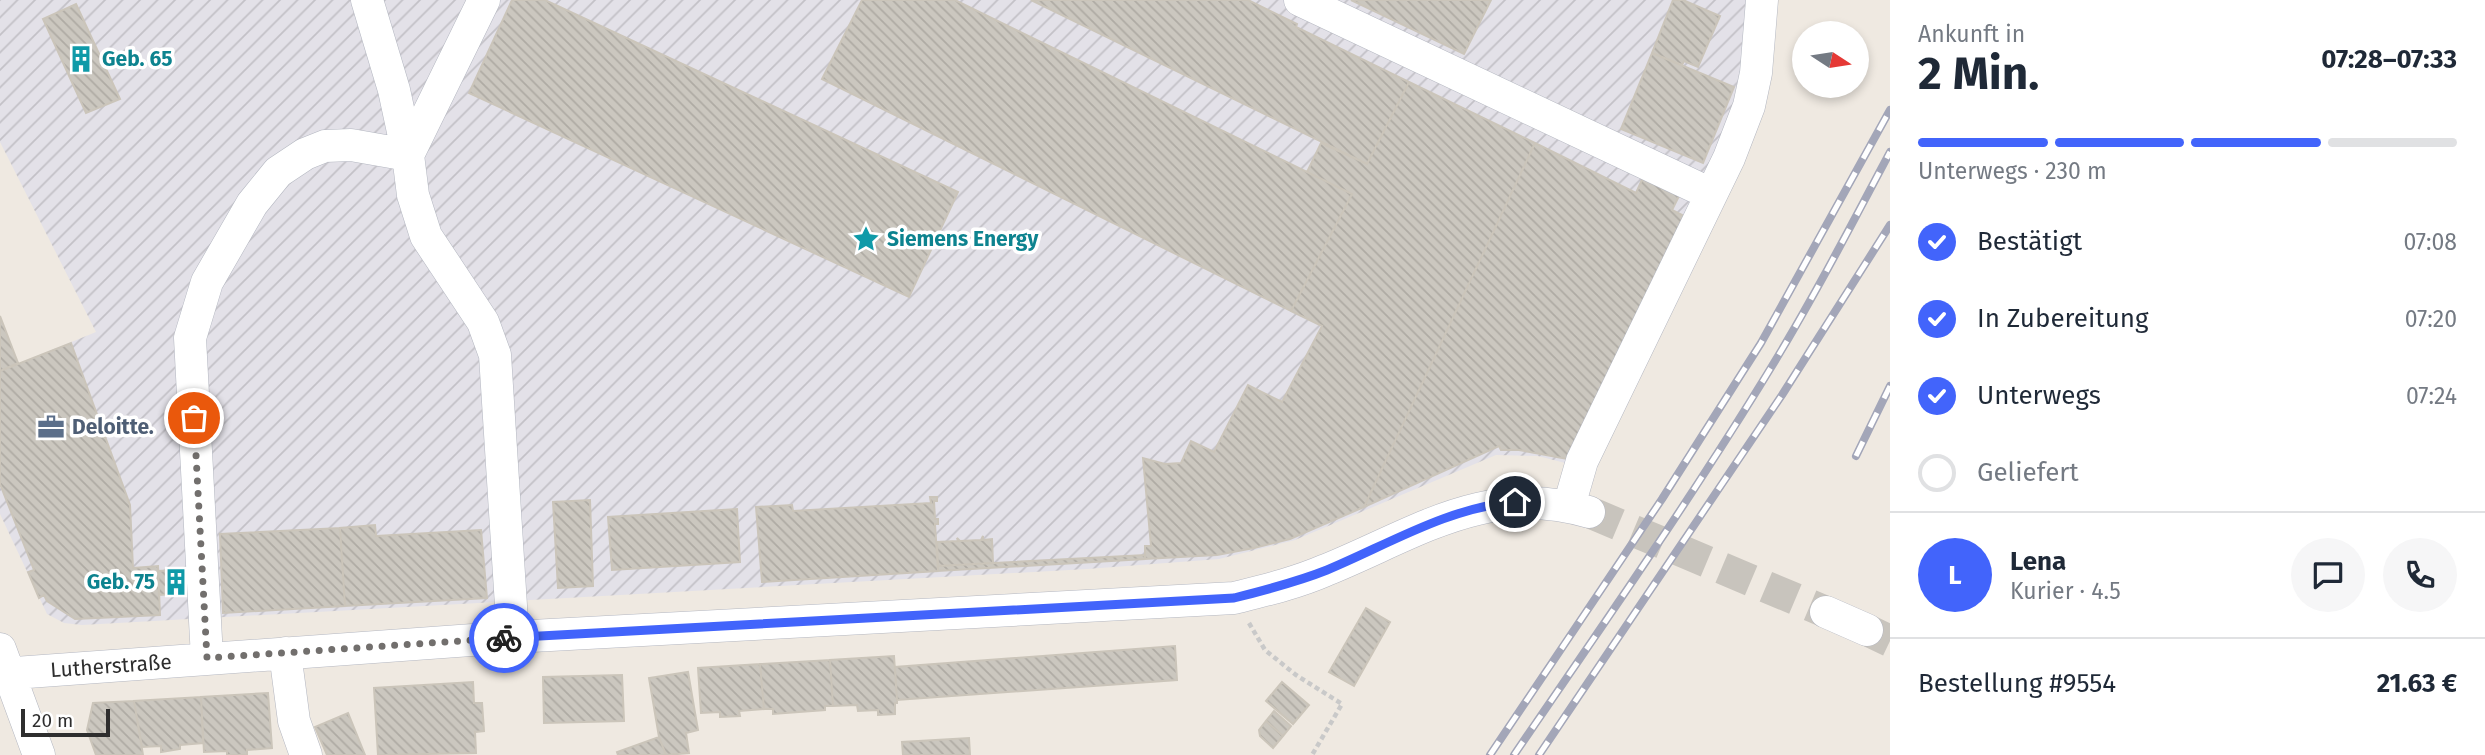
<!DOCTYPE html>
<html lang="de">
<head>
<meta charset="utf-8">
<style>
  :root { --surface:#fff; --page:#f6f6f7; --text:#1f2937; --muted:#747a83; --line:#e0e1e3; --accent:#4264fb }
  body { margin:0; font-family:"Fira Sans",sans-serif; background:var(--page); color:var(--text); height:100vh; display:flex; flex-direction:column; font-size:26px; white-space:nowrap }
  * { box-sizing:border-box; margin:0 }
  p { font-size:23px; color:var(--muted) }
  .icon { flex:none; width:38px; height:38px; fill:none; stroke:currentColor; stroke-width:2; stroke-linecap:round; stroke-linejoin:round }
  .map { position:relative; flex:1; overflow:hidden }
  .sheet { display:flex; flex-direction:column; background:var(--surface); width:595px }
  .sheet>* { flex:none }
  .needle { width:46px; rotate:102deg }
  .fabs { position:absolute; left:1792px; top:21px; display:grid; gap:14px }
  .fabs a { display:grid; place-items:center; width:77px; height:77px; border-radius:50%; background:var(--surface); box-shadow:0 4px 10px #0003; font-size:35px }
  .scale { position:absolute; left:21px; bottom:18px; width:89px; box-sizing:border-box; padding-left:7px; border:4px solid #2e2e2e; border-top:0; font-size:19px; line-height:24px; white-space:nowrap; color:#2e2e2e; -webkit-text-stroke:5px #fff; paint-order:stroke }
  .pin { position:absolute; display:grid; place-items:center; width:60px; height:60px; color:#fff; margin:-30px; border:4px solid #fff; border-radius:50%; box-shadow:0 2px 7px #0007 }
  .courier { position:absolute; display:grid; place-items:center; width:70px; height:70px; margin:-35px; border:5px solid #4264fb; border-radius:50%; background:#fff; color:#222; box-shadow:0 2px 9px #0007 }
  .overview em { font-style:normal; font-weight:700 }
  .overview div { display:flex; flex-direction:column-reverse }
  .overview { display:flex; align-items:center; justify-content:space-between; height:119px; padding:0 28px }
  h1 { font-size:46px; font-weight:700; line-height:52px }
  .bar { display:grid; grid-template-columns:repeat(4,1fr); gap:10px 7px; align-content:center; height:84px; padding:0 28px }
  .bar i { height:9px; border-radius:5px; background:var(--line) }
  .bar .current { background:var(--accent) }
  .bar p { grid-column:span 4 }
  .line { display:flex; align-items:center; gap:18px; padding:0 28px; border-top:2px solid var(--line) }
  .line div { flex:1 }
  .round { display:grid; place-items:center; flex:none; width:74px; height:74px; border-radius:37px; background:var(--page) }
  ol { padding:0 28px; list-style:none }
  li { display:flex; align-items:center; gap:21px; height:77px }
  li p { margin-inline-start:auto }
  li .icon { padding:7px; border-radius:50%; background:var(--accent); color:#fff; stroke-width:4 }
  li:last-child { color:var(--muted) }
  li i { width:38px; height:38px; border:4px solid var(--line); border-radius:50% }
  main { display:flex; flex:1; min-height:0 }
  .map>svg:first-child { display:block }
  .industrial { fill:url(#industrial-furrows) }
  .building { fill:url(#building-back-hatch); stroke:#cbc5ba; stroke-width:2 }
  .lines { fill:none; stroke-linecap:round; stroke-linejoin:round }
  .minor-tunnel { stroke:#c8c4bd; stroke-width:32; stroke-dasharray:32 16; stroke-linecap:butt }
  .minor-casing { stroke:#b4b7c1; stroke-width:33 }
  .path { stroke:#c9c9c9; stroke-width:4.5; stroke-dasharray:5 3.5; stroke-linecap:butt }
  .minor { stroke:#fff; stroke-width:32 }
  .rail-casing { stroke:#a3a6b8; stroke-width:8 }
  .rail { stroke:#fff; stroke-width:5; stroke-dasharray:16; stroke-linecap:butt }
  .done { stroke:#726f6d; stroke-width:7; stroke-dasharray:0 12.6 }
  .route { stroke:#4264fb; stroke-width:9 }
  .labels { text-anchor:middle; stroke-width:7; stroke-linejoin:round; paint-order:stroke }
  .culture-label { font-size:21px; font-weight:bold; fill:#0d838f; stroke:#fff; text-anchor:start }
  .service-label { font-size:21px; font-weight:bold; fill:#4e5e75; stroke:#fff; text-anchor:start }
  .street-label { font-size:21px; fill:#2e2e2e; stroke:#fff }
</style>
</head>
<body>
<main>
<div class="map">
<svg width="1890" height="755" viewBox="0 0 1890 755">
  <defs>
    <pattern id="industrial-furrows" width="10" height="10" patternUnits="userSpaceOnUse" patternTransform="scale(1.75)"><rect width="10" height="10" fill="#e3e1e8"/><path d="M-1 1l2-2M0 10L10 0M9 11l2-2" fill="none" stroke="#c3c1c7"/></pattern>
    <pattern id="building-back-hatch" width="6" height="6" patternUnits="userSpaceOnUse" patternTransform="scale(1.75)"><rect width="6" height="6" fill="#cbc7bf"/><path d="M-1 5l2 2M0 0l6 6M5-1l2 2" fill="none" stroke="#afaba4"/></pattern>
  </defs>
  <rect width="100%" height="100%" fill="#efe9e1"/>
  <path class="industrial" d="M 0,0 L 1754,0 L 1729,145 L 1569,464 L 1538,456 L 1496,455 L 1295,540 L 1219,559 L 1087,569 L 82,625 L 64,623 L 47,614 L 0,514 L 0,371 L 96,332 L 0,142 Z"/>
  <path class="building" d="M 512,0 L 545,0 L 958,192 L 909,297 L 469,93 Z
    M 862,0 L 955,0 L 1352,194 L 1291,311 L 822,79 Z
    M 1031,0 L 1248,0 L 1297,24 L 1296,27 L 1409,82 L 1367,164 Z
    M 1351,0 L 1491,0 L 1464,54 Z
    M 1673,0 L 1683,0 L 1720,16 L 1698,67 L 1684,61 L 1682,65 L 1652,53 Z
    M 76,4 L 120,99 L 86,113 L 43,19 Z
    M 1652,53 L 1734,87 L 1703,163 L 1621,129 Z
    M 1409,82 L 1535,143 L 1364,507 L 1290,539 L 1254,548 L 1217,555 L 1145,559 L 1145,546 L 1151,546 L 1143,458 L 1165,464 L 1181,463 L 1191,441 L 1214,452 L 1248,385 L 1282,402 L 1322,326 L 1291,311 L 1352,194 L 1307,172 L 1321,143 L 1367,164 Z
    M 1535,143 L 1636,193 L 1645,173 L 1681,192 L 1672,210 L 1686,217 L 1567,459 L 1519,450 L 1501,450 L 1499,446 L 1364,507 Z
    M 0,316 L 18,363 L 0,371 Z
    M 71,343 L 130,505 L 133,568 L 158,566 L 160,615 L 75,619 L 47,601 L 44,595 L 39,598 L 28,572 L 34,570 L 0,484 L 0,371 Z
    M 930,497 L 937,497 L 937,501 L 934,501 L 935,519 L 938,519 L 938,524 L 935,524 L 938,571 L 762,582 L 756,507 L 792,505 L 793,511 L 931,503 Z
    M 590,500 L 593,586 L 558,588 L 553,502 Z
    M 737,509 L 740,562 L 612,570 L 608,517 Z
    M 375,525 L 376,536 L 481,530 L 487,598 L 345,606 L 340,528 Z
    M 340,528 L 345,606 L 223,613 L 220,534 Z
    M 983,536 L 983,540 L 992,539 L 993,563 L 938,566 L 937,542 L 958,541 L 957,538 L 960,541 L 981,540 Z
    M 1145,555 L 1145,559 L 938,571 L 938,566 Z
    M 193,569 L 194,593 L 159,595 L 158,571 Z
    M 1366,608 L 1390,622 L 1354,686 L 1329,672 Z
    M 1175,646 L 1177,680 L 897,700 L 895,667 Z
    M 894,656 L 897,700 L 897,703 L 895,703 L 895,714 L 878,715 L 878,710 L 858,711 L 857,705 L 833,706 L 830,660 Z
    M 830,660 L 833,706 L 825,706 L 825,710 L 773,714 L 773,709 L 764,709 L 760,664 Z
    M 760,664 L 764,709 L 739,711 L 740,716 L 720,717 L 720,712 L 701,713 L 698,668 Z
    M 688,672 L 698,730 L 686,733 L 689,753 L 666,755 L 659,737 L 649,678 Z
    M 622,675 L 624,721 L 544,723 L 543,677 Z
    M 473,682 L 474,703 L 482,703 L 484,731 L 475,732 L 476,753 L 378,755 L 374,688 Z
    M 1282,682 L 1309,705 L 1293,724 L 1266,701 Z
    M 268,693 L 272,748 L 247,750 L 247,755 L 227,755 L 227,751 L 204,752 L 201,697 Z
    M 201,697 L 203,743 L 180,745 L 180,749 L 161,752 L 161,746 L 142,747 L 134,701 Z
    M 134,701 L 143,755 L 96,755 L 87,730 L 93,703 Z
    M 1274,711 L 1291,726 L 1283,736 L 1266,721 Z
    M 348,713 L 365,755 L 327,755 L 315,727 Z
    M 1266,721 L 1283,736 L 1273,748 L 1260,736 L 1259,730 Z
    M 659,737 L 666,755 L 618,755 L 617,752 Z
    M 969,738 L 970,755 L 903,755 L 902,742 Z"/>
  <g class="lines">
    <path class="minor-tunnel" d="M 1589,512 L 1826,612
      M 1867,630 L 1890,641"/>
    <defs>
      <path id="minor" d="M 367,0 L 394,90 L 408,155 L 413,195 L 426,236 L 483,322 L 495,355 L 513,637
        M 1300,0 L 1696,187
        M 1569,506 L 1582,461 L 1729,158 L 1749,106 L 1756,73 L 1762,0
        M 1826,612 L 1867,630
        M 0,649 L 39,755
        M 285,653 L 294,721 L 306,755
        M 207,658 L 190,338 L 207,282 L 252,204 L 278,172 L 305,154 L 325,146 L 351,145 L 408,155 L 484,0
        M 0,674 L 513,637 L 1234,598 C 1266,590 1296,583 1326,570 C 1417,533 1486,482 1589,512"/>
    </defs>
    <use href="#minor" class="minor-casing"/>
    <path class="path" d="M 1249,623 L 1265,650 L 1296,675 L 1342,704 L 1312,755"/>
    <use href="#minor" class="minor"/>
    <defs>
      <path id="rail" d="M 1856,456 L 1890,386
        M 1490,755 L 1662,499 L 1761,343 L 1890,110
        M 1514,755 C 1602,626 1691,499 1772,366 C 1814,297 1852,224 1890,152
        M 1539,755 L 1782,395 L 1890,225"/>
    </defs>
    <use href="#rail" class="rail-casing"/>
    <use href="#rail" class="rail"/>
  </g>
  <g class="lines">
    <path class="done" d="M 194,418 L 207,658 L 504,638"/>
    <path class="route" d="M 504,638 L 1234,598 C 1266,590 1297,582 1327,570 C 1387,545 1449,507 1515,502"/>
  </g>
  <defs>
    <symbol id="building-bare" viewBox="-9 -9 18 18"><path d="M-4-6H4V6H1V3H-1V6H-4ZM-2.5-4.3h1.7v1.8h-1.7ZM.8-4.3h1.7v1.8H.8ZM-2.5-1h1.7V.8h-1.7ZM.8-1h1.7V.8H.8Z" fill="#0f9aa8" stroke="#fff" stroke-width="2.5" paint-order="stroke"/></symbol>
    <symbol id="sight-bare" viewBox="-9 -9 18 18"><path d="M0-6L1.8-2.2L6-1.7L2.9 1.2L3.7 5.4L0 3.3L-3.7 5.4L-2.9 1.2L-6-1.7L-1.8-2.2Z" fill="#0f9aa8" stroke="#fff" stroke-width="2.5" paint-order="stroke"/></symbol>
    <symbol id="office-bare" viewBox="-9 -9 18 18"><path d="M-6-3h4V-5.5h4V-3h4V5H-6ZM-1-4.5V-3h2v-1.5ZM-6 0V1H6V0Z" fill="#5c6f8a" stroke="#fff" stroke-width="2.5" paint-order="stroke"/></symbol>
  </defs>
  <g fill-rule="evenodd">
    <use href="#building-bare" x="62" y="40" width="38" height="38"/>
    <use href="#sight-bare" x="847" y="220" width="38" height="38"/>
    <use href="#office-bare" x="32" y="408" width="38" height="38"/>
    <use href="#building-bare" x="157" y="563" width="38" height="38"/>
  </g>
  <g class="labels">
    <g class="culture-label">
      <text x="102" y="66">Geb. 65</text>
      <text x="887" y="246">Siemens Energy</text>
      <text x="155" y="589" text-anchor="end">Geb. 75</text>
    </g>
    <g class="service-label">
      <text x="72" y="434">Deloitte.</text>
    </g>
    <g class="street-label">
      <text transform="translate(111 666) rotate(-4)" y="7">Lutherstraße</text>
    </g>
  </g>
</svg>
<div class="fabs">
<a><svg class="needle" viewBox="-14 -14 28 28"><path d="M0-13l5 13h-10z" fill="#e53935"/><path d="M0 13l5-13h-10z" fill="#747a83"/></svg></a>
</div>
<div class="scale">20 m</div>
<div class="pin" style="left:194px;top:418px;background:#ea580c"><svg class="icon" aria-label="bag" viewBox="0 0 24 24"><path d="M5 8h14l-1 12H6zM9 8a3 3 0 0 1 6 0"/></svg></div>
<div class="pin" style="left:1515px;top:502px;background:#1f2937"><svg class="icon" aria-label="home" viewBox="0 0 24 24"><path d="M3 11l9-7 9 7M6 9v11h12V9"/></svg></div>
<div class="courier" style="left:504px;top:638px"><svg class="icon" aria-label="bike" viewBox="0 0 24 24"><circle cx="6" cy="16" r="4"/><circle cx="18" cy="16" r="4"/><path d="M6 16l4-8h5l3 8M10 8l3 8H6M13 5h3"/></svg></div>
</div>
<section class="sheet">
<div class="overview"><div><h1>2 Min.</h1><p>Ankunft in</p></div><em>07:28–07:33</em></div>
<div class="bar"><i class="current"></i><i class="current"></i><i class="current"></i><i></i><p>Unterwegs · 230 m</p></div>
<ol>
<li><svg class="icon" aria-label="check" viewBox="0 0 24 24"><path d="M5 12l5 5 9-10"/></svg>Bestätigt<p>07:08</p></li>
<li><svg class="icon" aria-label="check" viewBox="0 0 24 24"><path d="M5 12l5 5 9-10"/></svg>In Zubereitung<p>07:20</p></li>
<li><svg class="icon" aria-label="check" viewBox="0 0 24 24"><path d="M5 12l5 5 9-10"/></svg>Unterwegs<p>07:24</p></li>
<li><i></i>Geliefert</li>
</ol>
<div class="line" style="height:126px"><b class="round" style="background:var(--accent);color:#fff">L</b><div><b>Lena</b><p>Kurier · 4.5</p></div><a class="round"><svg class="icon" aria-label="chat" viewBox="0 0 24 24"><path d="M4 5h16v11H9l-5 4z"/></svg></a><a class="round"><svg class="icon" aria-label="phone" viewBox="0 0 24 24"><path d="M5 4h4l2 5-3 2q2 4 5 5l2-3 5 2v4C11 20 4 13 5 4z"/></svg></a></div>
<div class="line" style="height:91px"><div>Bestellung #9554</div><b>21.63 €</b></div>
</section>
</main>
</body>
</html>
